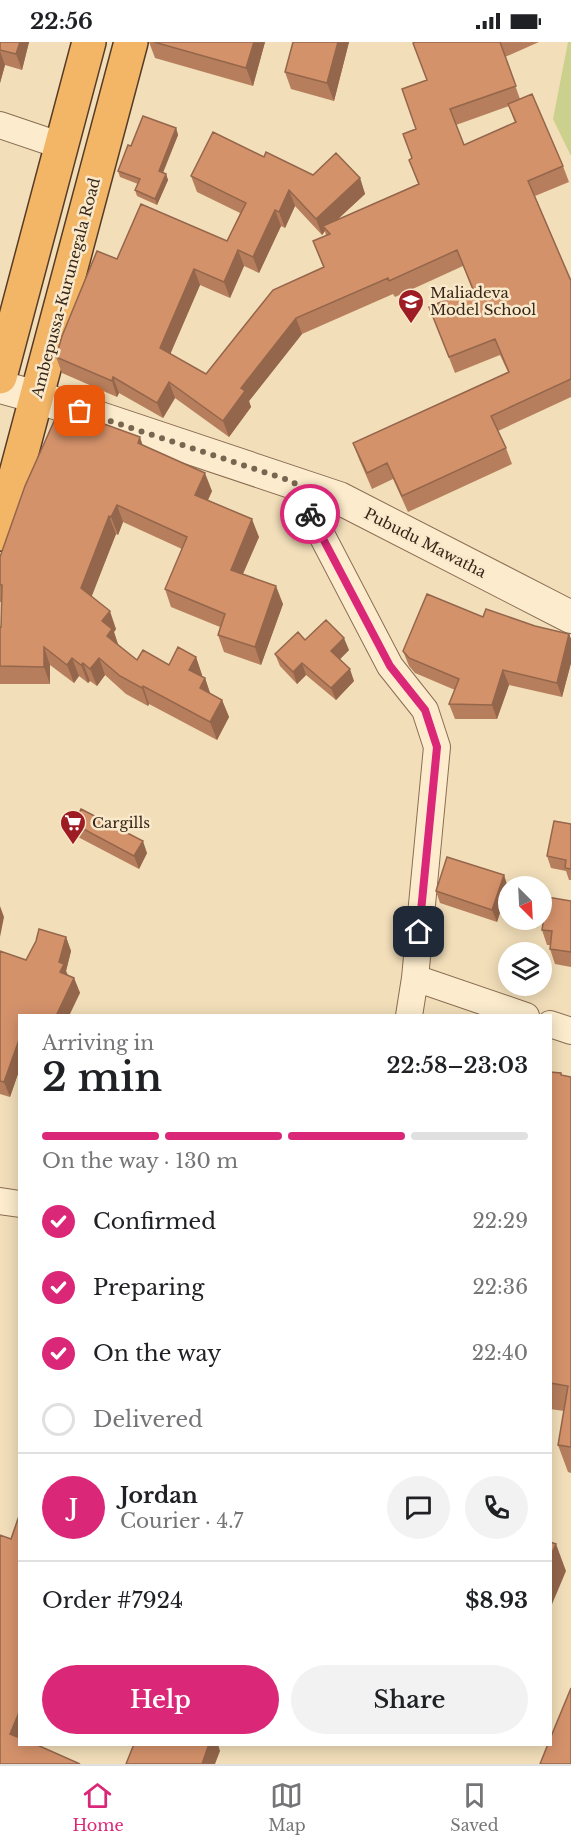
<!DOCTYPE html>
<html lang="en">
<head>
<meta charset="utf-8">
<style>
  :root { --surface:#fff; --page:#f2f2f2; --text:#202124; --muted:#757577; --line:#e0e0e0; --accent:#db2777 }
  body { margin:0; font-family:"Libre Baskerville",serif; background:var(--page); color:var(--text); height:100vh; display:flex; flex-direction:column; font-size:22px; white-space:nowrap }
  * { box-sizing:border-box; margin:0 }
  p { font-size:20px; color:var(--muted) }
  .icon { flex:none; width:33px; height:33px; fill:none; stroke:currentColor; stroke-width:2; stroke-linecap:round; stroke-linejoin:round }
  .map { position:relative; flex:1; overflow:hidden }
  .panel { position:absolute; left:18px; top:972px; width:534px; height:732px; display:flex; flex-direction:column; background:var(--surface); border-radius:0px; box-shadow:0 3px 15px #0003 }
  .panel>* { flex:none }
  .needle { width:39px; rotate:156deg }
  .fabs { position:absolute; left:498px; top:834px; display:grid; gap:12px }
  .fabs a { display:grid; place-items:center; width:54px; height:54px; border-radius:50%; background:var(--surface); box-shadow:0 3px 15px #0003; font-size:30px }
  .pin { position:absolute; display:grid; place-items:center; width:51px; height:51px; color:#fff; margin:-26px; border-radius:12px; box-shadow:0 3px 9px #0006 }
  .courier { position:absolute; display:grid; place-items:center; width:60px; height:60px; margin:-30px; border:4px solid #db2777; border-radius:50%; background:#fff; color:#222; box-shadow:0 2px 8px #0007 }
  .overview em { font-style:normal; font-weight:600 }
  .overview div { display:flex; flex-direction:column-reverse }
  .overview { display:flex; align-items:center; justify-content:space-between; height:102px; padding:0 24px }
  h1 { font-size:39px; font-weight:600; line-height:45px }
  .bar { display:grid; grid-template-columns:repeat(4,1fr); gap:9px 6px; align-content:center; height:72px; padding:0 24px }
  .bar i { height:8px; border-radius:4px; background:var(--line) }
  .bar .selected { background:var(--accent) }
  .bar p { grid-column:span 4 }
  .line { display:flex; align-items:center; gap:15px; padding:0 24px; border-top:2px solid var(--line) }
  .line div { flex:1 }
  .round { display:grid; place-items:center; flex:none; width:63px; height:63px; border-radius:32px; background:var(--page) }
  ol { padding:0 24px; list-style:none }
  li { display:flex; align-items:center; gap:18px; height:66px }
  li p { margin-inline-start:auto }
  li .icon { padding:6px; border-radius:50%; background:var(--accent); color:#fff; stroke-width:4 }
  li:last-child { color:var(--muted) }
  li i { width:33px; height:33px; border:3px solid var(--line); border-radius:50% }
  .button { display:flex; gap:12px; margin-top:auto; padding:12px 24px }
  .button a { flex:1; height:69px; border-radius:36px; background:var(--accent); color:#fff; font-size:24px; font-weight:600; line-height:69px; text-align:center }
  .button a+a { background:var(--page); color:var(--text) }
  .status { display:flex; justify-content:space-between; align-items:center; height:42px; padding:0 30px; background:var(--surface); direction:ltr }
  .status svg { height:16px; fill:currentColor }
  .menu { display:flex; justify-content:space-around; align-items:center; height:84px; border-top:2px solid var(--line); background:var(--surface); font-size:16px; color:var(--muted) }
  .menu a { display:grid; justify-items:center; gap:3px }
  .menu .selected { color:var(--accent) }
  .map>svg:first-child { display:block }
  .green { fill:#ccd08d }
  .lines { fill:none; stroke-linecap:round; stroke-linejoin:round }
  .minor-casing { stroke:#8a6d53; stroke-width:28 }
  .tertiary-casing { stroke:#8a6d53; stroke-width:34 }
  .trunk-casing { stroke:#563b28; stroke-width:36 }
  .minor { stroke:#fceccd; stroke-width:26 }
  .tertiary { stroke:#fceccd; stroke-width:32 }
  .trunk { stroke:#f3b566; stroke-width:33 }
  .wall { fill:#b67e5c; fill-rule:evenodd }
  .shaded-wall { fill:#94664b }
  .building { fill:#d4926b; stroke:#94664b; stroke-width:1.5 }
  .done { stroke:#786651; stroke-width:6; stroke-dasharray:0 10.8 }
  .route { stroke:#db2777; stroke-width:8 }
  .labels { text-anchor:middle; stroke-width:5; stroke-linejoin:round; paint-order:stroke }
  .street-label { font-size:15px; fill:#372619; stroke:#f9e9ca }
  .poi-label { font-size:15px; fill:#372619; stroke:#f9e9ca; text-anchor:start }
</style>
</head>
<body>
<div class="status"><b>22:56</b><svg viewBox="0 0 49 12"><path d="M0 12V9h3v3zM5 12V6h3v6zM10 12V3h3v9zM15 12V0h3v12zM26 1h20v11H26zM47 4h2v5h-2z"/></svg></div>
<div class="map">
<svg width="571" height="1722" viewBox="0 0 571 1722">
  <rect width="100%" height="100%" fill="#f2deb9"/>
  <path class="green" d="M 568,0 L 571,0 L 571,114 L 553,77 Z"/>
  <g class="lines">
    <defs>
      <path id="minor" d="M 0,83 L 62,104
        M 294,440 L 390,624 L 425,668 L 437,705 L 415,936 L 409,974
        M 415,936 L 526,974
        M 550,982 L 571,989
        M 0,1159 L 20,1162"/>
      <path id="tertiary" d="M 0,345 L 37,355 L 339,456 L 571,575"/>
      <path id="trunk" d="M 0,335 L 89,0
        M 0,492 L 131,0"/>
    </defs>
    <use href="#minor" class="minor-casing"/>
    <use href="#tertiary" class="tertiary-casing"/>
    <use href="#trunk" class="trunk-casing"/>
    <use href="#minor" class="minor"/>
    <use href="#tertiary" class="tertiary"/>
    <use href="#trunk" class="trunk"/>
  </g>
  <path class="wall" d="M 0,0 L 29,0 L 22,28 L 5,23 L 0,41 Z
    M 149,0 L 265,0 L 253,44 L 155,16 Z
    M 349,0 L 334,59 L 291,47 L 285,30 Z
    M 415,0 L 539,0 L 505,15 L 520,57 L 563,124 L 569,140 L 535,154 L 571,239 L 571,355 L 498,389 L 506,406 L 512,422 L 408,470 L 393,437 L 372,447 L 359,417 L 353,401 L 508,330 L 500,313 L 455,331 L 429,265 L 472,247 L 463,224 L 395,255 L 393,252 L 302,292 L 249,359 L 251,365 L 229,395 L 175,356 L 163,376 L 119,351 L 117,355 L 62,331 L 56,315 L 117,217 L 227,199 L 240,171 L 197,150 L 191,134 L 264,115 L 313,133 L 360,136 L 365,152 L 337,178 L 418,142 L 409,118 L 412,117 L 416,87 L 427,38 ZM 509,64 L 515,81 L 464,103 L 456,83 ZM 295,164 L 322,193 L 325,189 L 326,194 L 313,199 L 323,225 L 206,332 L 170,312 L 200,243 L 230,256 L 244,224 L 259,231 L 281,184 L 285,186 Z
    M 176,86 L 178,93 L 163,131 L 166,132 L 168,138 L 157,163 L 137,154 L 135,148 L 138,142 L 120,135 L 118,129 L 131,104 Z
    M 143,403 L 212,449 L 208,458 L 259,495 L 243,532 L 283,562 L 261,623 L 224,610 L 218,593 L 220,585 L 171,565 L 165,547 L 182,507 L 123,480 L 118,493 L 116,492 L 91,554 L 116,587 L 114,590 L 118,603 L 137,618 L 169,623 L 196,615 L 202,633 L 201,635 L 205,636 L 210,651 L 222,658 L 229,675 L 217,698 L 149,662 L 148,664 L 126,652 L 105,633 L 97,644 L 90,639 L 88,641 L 79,634 L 74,641 L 50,623 L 50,642 L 0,642 L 0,585 L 1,585 L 2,560 L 0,560 L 0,515 Z
    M 483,575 L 535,584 L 569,592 L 571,597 L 571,621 L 562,655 L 509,643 L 497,677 L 455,677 L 449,662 L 455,648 L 415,631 L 409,624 L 403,609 Z
    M 305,598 L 349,608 L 340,617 L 354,639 L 336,658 L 306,633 L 297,642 L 280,624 L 275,612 Z
    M 74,782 L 147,811 L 139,827 L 78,795 Z
    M 571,782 L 571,838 L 569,838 L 566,829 L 551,826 L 547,814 Z
    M 504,833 L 508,846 L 497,880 L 440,861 L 436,849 Z
    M 571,859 L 571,925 L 555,922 L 550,907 L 550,903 L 547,903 L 542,888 Z
    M 66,895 L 71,909 L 66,929 L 68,933 L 74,936 L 80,951 L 20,974 L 20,1026 L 10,1055 L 0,1052 L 0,909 L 26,918 Z
    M 550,1030 L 562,1033 L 571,1035 L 571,1431 L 568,1430 L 558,1403 L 564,1369 L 550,1367 Z"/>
  <path class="shaded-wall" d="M 20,0 L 29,0 L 22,28 L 16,12 Z
    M 254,0 L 265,0 L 253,44 L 246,26 Z
    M 338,0 L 349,0 L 334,59 L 327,41 Z
    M 0,9 L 5,23 L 0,41 Z
    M 176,86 L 178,93 L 161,135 L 159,129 Z
    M 166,132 L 168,138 L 157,163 L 155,157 Z
    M 360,136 L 365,152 L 326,188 L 323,184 L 325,189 L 322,193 L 316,177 Z
    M 289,148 L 295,164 L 285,186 L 279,170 Z
    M 275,168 L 281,184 L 259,231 L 253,215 Z
    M 238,208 L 244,224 L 230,256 L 224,240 Z
    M 194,227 L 200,243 L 166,322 L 160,306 Z
    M 296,276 L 302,292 L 249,359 L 251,365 L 229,395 L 223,379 L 241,346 Z
    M 113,335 L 119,351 L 117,355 L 112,339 Z
    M 169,340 L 175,356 L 163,376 L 157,361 Z
    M 140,395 L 146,413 L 138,401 Z
    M 205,431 L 212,449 L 202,471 L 195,453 Z
    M 117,463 L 123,480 L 118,493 L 111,475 Z
    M 109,474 L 116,492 L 88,564 L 81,546 Z
    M 252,477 L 259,495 L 237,545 L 231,528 Z
    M 276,544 L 283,562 L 261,623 L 255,605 Z
    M 110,569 L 116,587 L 114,590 L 119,605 L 114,612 L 102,579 Z
    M 569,592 L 571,597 L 571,621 L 562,655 L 557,641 Z
    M 344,596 L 349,608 L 336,621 L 331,609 Z
    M 44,605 L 50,623 L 50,642 L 44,625 Z
    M 196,615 L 202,633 L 196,646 L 189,628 Z
    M 72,616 L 79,634 L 74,641 L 67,623 Z
    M 99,616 L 105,633 L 97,644 L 90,627 Z
    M 83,621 L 90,639 L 88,641 L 81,623 Z
    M 302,621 L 306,633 L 297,642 L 293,630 Z
    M 350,627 L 354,639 L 336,658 L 331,646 Z
    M 503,628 L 509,643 L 497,677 L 492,663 Z
    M 205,636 L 211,654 L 200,646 Z
    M 143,644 L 149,662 L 148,664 L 142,646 Z
    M 222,658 L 229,675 L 217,698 L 210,680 Z
    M 143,799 L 147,811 L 139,827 L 134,814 Z
    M 504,833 L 508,846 L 497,880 L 492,868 Z
    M 0,864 L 4,875 L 0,895 Z
    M 66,895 L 71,909 L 66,929 L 69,937 L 60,930 L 59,920 Z
    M 74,936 L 80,951 L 69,974 L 56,974 Z
    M 20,995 L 20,1026 L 10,1055 L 4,1040 Z
    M 556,1502 L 566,1529 L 550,1567 L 550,1515 Z
    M 20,1668 L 20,1702 L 10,1692 Z
    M 209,1702 L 218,1702 L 220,1709 L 215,1722 L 202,1722 Z"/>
  <path class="building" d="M 0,0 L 20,0 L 16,12 L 0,8 Z
    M 154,0 L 254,0 L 246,26 Z
    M 293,0 L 338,0 L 327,41 L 285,30 Z
    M 415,0 L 500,0 L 516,44 L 450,67 L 464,103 L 516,80 L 508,62 L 532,52 L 563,124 L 528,139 L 571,239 L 571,337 L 491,374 L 506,406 L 402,454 L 387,421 L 367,431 L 353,401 L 509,330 L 495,297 L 449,315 L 429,265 L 473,247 L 457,208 L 389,239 L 388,236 L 296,276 L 241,346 L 245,349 L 223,379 L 169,340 L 157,361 L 113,335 L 112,339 L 56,315 L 62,294 L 97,209 L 117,217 L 141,162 L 227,199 L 246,161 L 191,134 L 213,90 L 264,115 L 266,110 L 313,133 L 336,111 L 360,136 L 316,177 L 289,148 L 279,170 L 275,168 L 253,215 L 238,208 L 224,240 L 194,227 L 160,306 L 206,332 L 273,248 L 324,225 L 313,199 L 330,192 L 323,184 L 419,142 L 409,118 L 412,116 L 403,92 L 416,87 L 402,47 L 427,38 L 413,1 Z
    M 143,74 L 176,86 L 159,129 L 166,132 L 155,157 L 135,148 L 140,137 L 118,129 L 128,103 L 131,104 Z
    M 60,366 L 140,395 L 138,401 L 205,431 L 195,453 L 252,477 L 231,528 L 276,544 L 255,605 L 218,593 L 225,572 L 165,547 L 187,495 L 117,463 L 111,475 L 109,474 L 81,546 L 110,569 L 102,579 L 112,587 L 107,594 L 137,618 L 143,608 L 169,623 L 178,605 L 196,615 L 189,628 L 205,636 L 200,646 L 222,658 L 210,680 L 143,644 L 142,646 L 120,634 L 99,616 L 90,627 L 83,621 L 81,623 L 72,616 L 67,623 L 44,605 L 44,625 L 0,624 L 0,585 L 1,585 L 2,543 L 0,543 L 0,515 L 25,444 Z
    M 427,552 L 483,575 L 486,567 L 535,584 L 569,592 L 557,641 L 503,628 L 492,663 L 449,662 L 459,637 L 409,616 L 403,609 Z
    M 326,578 L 344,596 L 331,609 L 350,627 L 331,646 L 302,621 L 293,630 L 275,612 L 298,590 L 305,598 Z
    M 81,767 L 143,799 L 134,814 L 74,782 Z
    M 554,779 L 571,782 L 571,827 L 565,826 L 566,818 L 547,814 Z
    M 447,815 L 504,833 L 492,868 L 436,849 Z
    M 547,855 L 571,859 L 571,910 L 550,907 L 552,889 L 542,888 Z
    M 39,887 L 66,895 L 59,920 L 64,922 L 60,930 L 74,936 L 56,974 L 20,974 L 20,995 L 4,1040 L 0,1039 L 0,909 L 26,918 L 36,899 Z
    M 550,1030 L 561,1031 L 561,1033 L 571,1035 L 571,1405 L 558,1403 L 568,1344 L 550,1341 Z
    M 20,1471 L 20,1668 L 10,1692 L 20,1696 L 20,1702 L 35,1702 L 80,1722 L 0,1722 L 0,1493 L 11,1497 Z
    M 550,1500 L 556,1502 L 550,1515 Z
    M 571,1646 L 571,1722 L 540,1722 L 548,1702 L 550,1702 L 550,1697 Z
    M 134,1702 L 209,1702 L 202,1722 L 126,1722 Z"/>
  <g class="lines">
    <path class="done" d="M 80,369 L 294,440 L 310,472"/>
    <path class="route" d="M 310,472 L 390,624 L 425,668 L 437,705 L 419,890"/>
  </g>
  <defs>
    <symbol id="school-pin" viewBox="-11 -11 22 30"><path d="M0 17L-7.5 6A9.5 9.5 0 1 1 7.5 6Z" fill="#9e1d24" stroke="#f9e9ca"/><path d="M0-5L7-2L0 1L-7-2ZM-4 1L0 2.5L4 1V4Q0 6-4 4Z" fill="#fff"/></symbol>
    <symbol id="supermarket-pin" viewBox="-11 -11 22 30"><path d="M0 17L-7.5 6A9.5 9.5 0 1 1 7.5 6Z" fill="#9e1d24" stroke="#f9e9ca"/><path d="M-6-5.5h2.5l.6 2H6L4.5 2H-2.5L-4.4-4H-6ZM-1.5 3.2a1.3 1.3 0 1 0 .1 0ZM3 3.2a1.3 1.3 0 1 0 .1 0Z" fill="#fff"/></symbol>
  </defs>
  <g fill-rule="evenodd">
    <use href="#school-pin" x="396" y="245" width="30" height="40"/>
    <use href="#supermarket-pin" x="58" y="766" width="30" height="40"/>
  </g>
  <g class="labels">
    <g class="street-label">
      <text transform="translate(66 246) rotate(-75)" y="5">Ambepussa-Kurunegala Road</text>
      <text transform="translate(425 501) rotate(27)" y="5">Pubudu Mawatha</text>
    </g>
    <g class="poi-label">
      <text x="430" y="256">Maliadeva<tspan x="430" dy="17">Model School</tspan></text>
      <text x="92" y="786">Cargills</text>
    </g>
  </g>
</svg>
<div class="fabs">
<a><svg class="needle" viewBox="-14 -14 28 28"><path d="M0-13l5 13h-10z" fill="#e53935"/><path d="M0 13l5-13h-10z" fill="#757577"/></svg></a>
<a><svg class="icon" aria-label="layers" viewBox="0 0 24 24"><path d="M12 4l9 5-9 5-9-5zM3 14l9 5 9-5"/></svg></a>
</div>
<div class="pin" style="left:80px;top:369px;background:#ea580c"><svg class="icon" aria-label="bag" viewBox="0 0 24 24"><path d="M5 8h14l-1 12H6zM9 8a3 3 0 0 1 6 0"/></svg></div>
<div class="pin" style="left:419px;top:890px;background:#1f2937"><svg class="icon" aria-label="home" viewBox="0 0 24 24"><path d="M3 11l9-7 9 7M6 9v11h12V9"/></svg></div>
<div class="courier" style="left:310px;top:472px"><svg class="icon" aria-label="bike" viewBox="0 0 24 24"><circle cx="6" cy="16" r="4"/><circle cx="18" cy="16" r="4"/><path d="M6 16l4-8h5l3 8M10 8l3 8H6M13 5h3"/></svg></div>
<section class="panel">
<div class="overview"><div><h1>2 min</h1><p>Arriving in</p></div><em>22:58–23:03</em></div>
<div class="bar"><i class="selected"></i><i class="selected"></i><i class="selected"></i><i></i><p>On the way · 130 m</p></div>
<ol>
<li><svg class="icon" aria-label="check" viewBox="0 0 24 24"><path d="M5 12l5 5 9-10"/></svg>Confirmed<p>22:29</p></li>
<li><svg class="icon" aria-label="check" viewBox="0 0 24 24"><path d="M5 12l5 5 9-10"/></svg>Preparing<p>22:36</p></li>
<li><svg class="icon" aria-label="check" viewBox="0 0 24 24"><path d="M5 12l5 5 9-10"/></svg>On the way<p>22:40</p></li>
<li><i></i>Delivered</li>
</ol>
<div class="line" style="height:108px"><b class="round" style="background:var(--accent);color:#fff">J</b><div><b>Jordan</b><p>Courier · 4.7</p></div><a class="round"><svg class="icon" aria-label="chat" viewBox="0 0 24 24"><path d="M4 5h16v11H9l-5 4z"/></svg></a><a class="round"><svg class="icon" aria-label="phone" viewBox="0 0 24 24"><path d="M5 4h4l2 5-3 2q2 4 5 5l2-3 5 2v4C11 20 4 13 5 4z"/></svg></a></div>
<div class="line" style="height:78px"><div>Order #7924</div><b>$8.93</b></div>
<div class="button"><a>Help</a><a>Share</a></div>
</section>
</div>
<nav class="menu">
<a class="selected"><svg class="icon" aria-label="home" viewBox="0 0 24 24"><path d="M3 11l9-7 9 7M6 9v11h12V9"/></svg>Home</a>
<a><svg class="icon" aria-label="map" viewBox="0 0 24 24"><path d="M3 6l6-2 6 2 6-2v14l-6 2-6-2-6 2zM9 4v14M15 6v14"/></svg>Map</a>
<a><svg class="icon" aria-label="saved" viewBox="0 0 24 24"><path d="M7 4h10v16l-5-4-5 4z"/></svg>Saved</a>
</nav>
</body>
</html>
